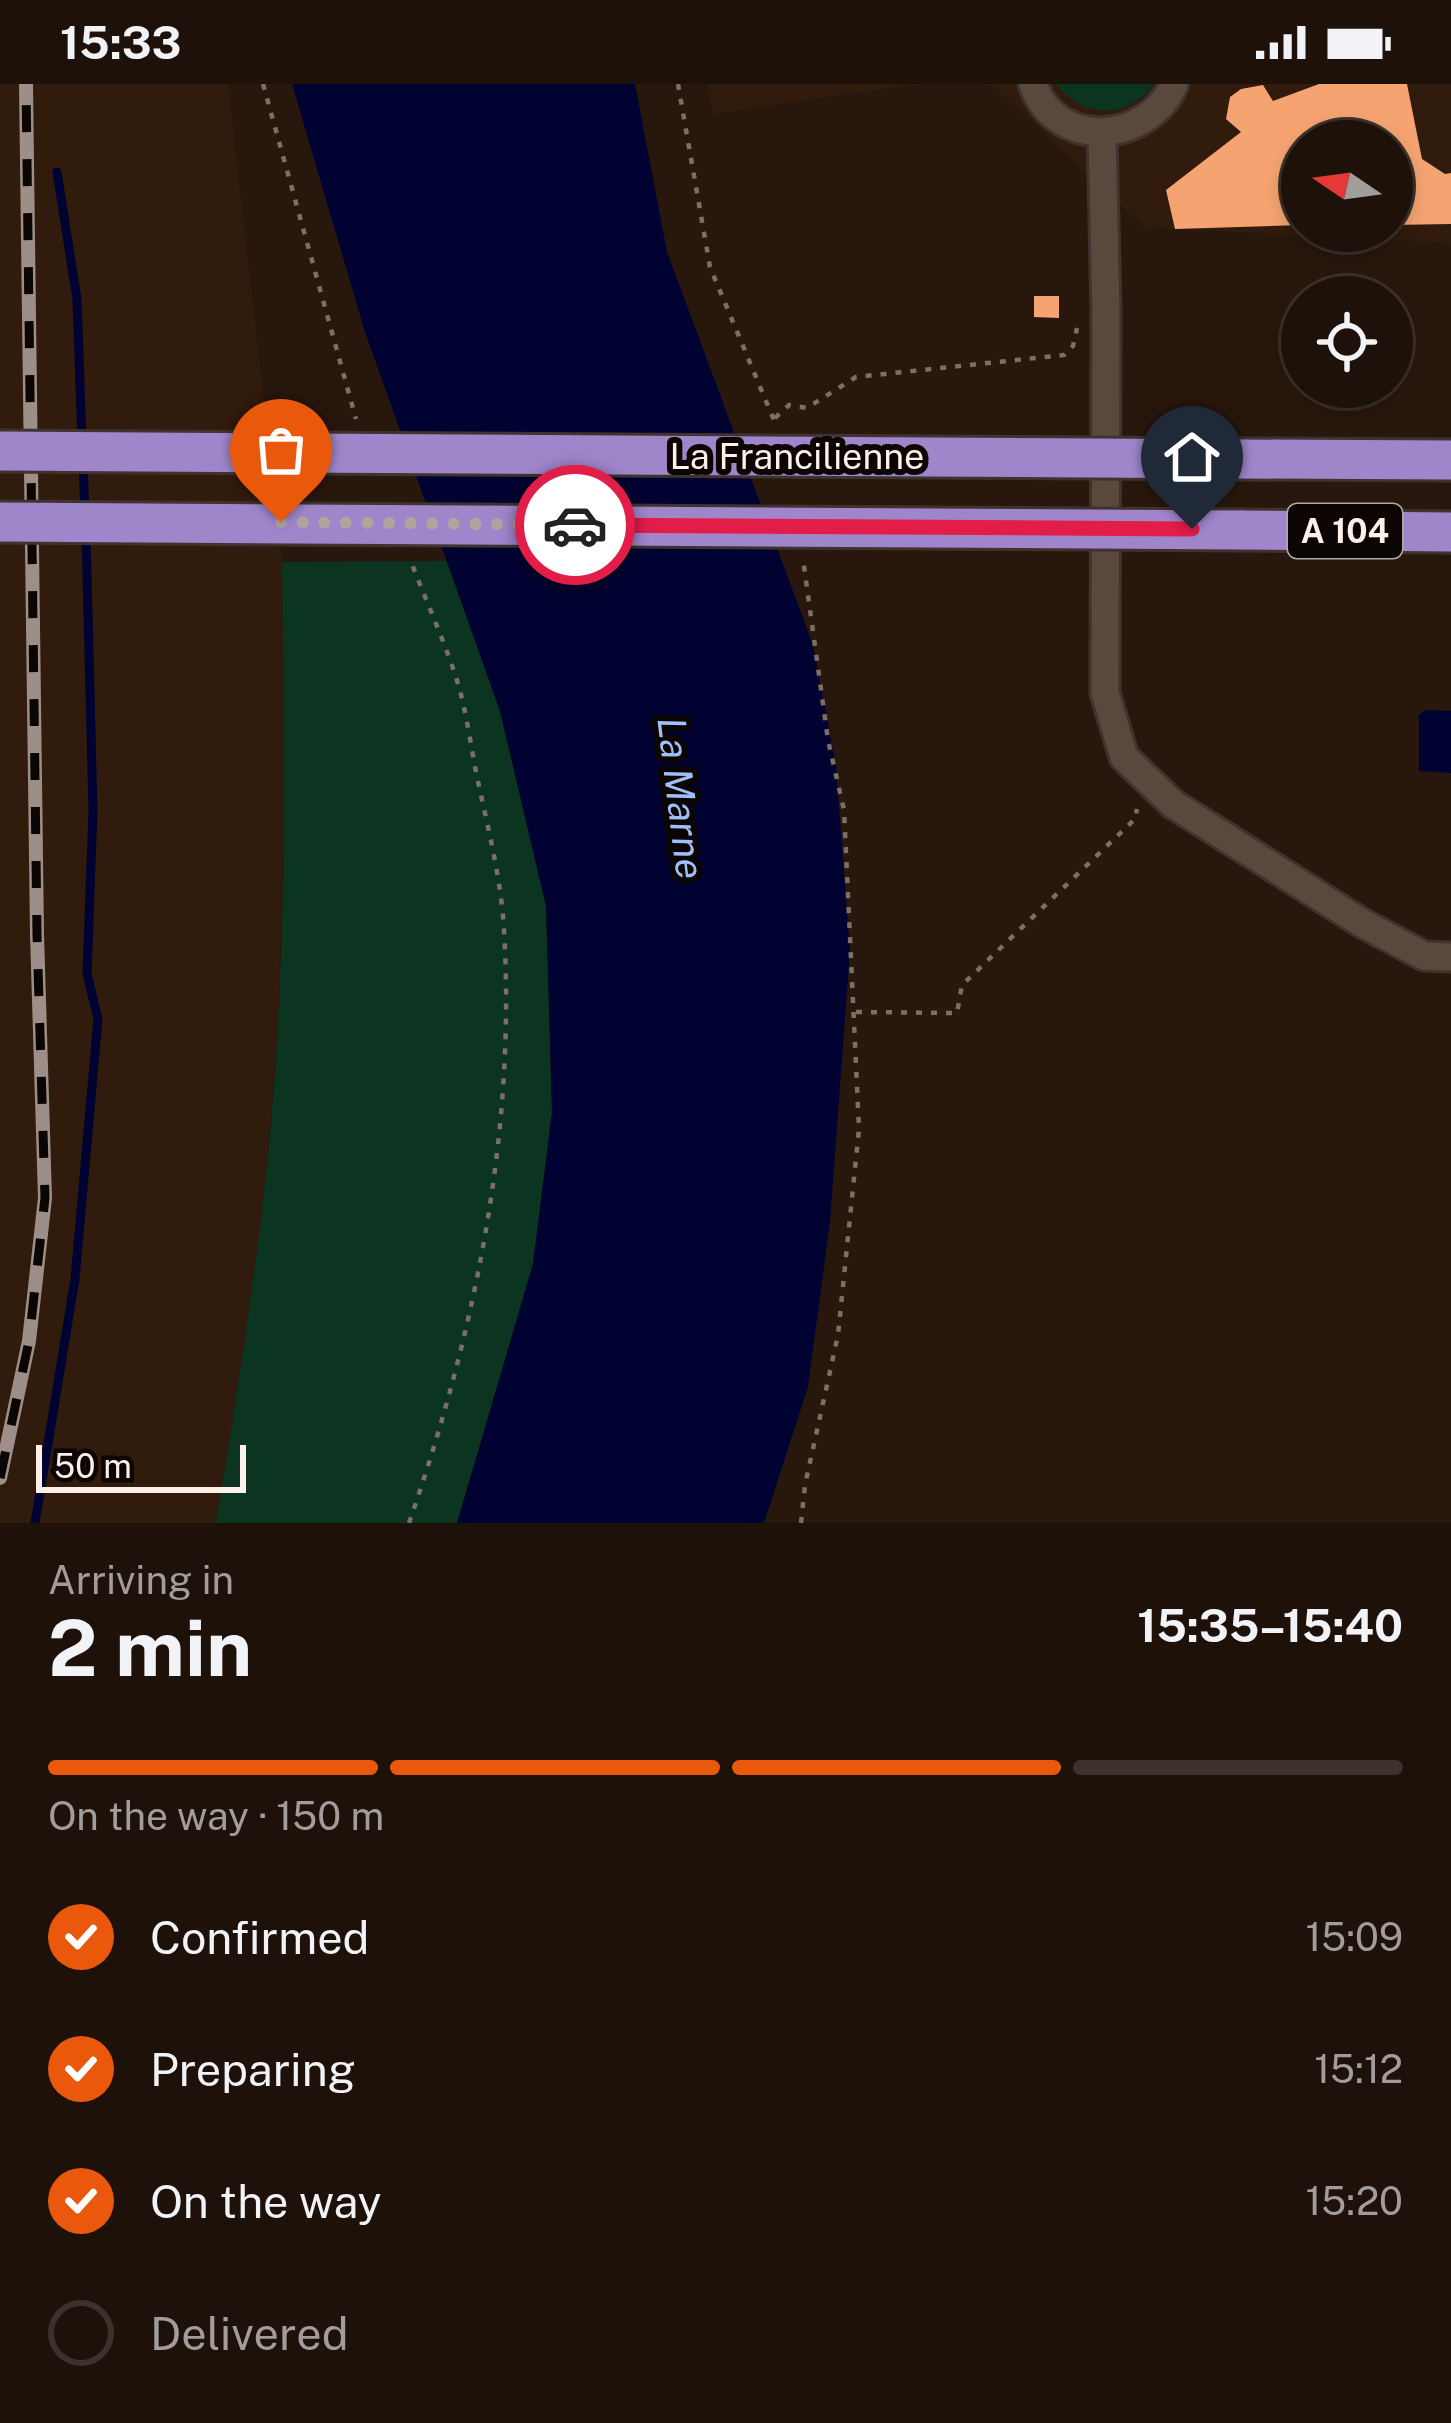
<!DOCTYPE html>
<html lang="en">
<head>
<meta charset="utf-8">
<style>
  :root { --surface:#1e110a; --page:#2b1f18; --text:#f1f3f6; --muted:#a19d9c; --line:#3c312b; --accent:#ea580c }
  body { margin:0; font-family:"Public Sans",sans-serif; background:var(--page); color:var(--text); height:100vh; display:flex; flex-direction:column; font-size:45px; white-space:nowrap }
  * { box-sizing:border-box; margin:0 }
  p { font-size:39px; color:var(--muted) }
  .icon { flex:none; width:66px; height:66px; fill:none; stroke:currentColor; stroke-width:2; stroke-linecap:round; stroke-linejoin:round }
  .map { position:relative; height:1439px; overflow:hidden }
  .details { display:flex; flex-direction:column; background:var(--surface); flex:1 }
  .details>* { flex:none }
  .needle { width:78px; rotate:283deg }
  .tools { position:absolute; left:1281px; top:36px; display:grid; gap:24px }
  .tools a { display:grid; place-items:center; width:132px; height:132px; border-radius:50%; background:var(--surface); box-shadow:0 6px 18px #0003,0 0 0 3px var(--line); font-size:60px }
  .scale { position:absolute; left:36px; bottom:30px; width:210px; box-sizing:border-box; padding-left:12px; border:6px solid #fcf0e9; border-top:0; font-size:33px; line-height:42px; white-space:nowrap; color:#fcf0e9; -webkit-text-stroke:9px #0b0503; paint-order:stroke }
  .pin { position:absolute; display:grid; place-items:center; width:102px; height:102px; color:#fff; margin:-123px -51px; border-radius:50% 50% 50% 0; rotate:-45deg; box-shadow:0 0 12px #0007 }
  .pin .icon { rotate:45deg }
  .courier { position:absolute; display:grid; place-items:center; width:120px; height:120px; margin:-60px; border:9px solid #e11d48; border-radius:50%; background:#fff; color:#222; box-shadow:0 3px 15px #0007 }
  .summary em { font-style:normal; font-weight:700 }
  .summary div { display:flex; flex-direction:column-reverse }
  .summary { display:flex; align-items:center; justify-content:space-between; height:204px; padding:0 48px }
  h1 { font-size:78px; font-weight:700; line-height:90px }
  .bar { display:grid; grid-template-columns:repeat(4,1fr); gap:18px 12px; align-content:center; height:144px; padding:0 48px }
  .bar i { height:15px; border-radius:9px; background:var(--line) }
  .bar .on { background:var(--accent) }
  .bar p { grid-column:span 4 }
  ol { padding:0 48px; list-style:none }
  li { display:flex; align-items:center; gap:36px; height:132px }
  li p { margin-inline-start:auto }
  li .icon { padding:12px; border-radius:50%; background:var(--accent); color:#fff; stroke-width:4 }
  li:last-child { color:var(--muted) }
  li i { width:66px; height:66px; border:6px solid var(--line); border-radius:50% }
  .status { display:flex; justify-content:space-between; align-items:center; height:84px; padding:0 60px; background:var(--surface); direction:ltr }
  .status svg { height:33px; fill:currentColor }
  .map>svg:first-child { display:block }
  .built { fill:#311b0d; fill-rule:evenodd }
  .green { fill:#0b3520 }
  .water { fill:#000331 }
  .lines { fill:none; stroke-linecap:round; stroke-linejoin:round }
  .stream { stroke:#000331; stroke-width:9 }
  .building { fill:#f5a471 }
  .minor-casing { stroke:#3f332f; stroke-width:33 }
  .highway-casing { stroke:#3f332f; stroke-width:45 }
  .path { stroke:#7d6e66; stroke-width:4.5; stroke-dasharray:6 9; stroke-linecap:butt }
  .minor { stroke:#5b483c; stroke-width:27 }
  .highway { stroke:#9f86cb; stroke-width:39 }
  .rail-casing { stroke:#9d8f87; stroke-width:14 }
  .rail { stroke:#0b0503; stroke-width:9; stroke-dasharray:27; stroke-linecap:butt }
  .highway-bridge-casing { stroke:#3f332f; stroke-width:45; stroke-linecap:butt }
  .highway-bridge { stroke:#9f86cb; stroke-width:39 }
  .done { stroke:#b2a49c; stroke-width:12; stroke-dasharray:0 21.6 }
  .route { stroke:#e11d48; stroke-width:15 }
  .labels { text-anchor:middle; stroke-width:12; stroke-linejoin:round; paint-order:stroke }
  .shield { fill:#0b0503; stroke:#b4aaa4; stroke-width:3 }
  .shield-label { font-size:33px; font-weight:bold; fill:#fcf0e9 }
  .street-label { font-size:36px; fill:#fcf0e9; stroke:#0b0503 }
  .water-label { font-size:39px; font-style:italic; fill:#a0bef8; stroke:#0b0503 }
</style>
</head>
<body>
<div class="status"><b>15:33</b><svg viewBox="0 0 49 12"><path d="M0 12V9h3v3zM5 12V6h3v6zM10 12V3h3v9zM15 12V0h3v12zM26 1h20v11H26zM47 4h2v5h-2z"/></svg></div>
<div class="map">
<svg width="1451" height="1439" viewBox="0 0 1451 1439">
  <rect width="100%" height="100%" fill="#28170d"/>
  <path class="built" d="M 0,0 L 228,0 L 282,478 L 285,696 L 278,943 L 267,1077 L 253,1207 L 216,1439 L 0,1439 Z
    M 707,0 L 919,0 L 713,30 Z
    M 991,0 L 1451,0 L 1451,159 L 1144,143 ZM 1302,57 L 1392,57 L 1392,147 L 1302,147 Z"/>
  <path class="green" d="M 1056,0 L 1155,0 C 1126,35 1085,36 1056,0 Z
    M 447,477 L 500,627 L 546,822 L 552,1028 L 533,1180 L 457,1439 L 216,1439 C 243,1274 269,1109 278,943 C 286,788 284,633 282,478 Z"/>
  <path class="water" d="M 292,0 L 635,0 L 667,168 L 813,561 L 836,682 L 850,866 L 830,1138 L 808,1303 L 764,1439 L 457,1439 L 533,1180 L 552,1028 L 546,822 L 500,627 L 365,248 Z
    M 1426,626 L 1451,627 L 1451,689 L 1419,687 L 1419,631 Z"/>
  <g class="lines">
    <path class="stream" d="M 57,88 L 77,215 L 82,357
      M 83,379 L 85,428
      M 35,1439 L 75,1195 L 98,935 L 87,890 L 93,726 L 86,451"/>
  </g>
  <path class="building" d="M 1319,0 L 1407,0 L 1422,75 L 1445,90 L 1451,89 L 1451,140 L 1392,141 L 1392,57 L 1302,57 L 1302,141 L 1175,145 L 1166,106 L 1241,48 L 1226,35 L 1230,13 L 1241,5 L 1263,1 L 1273,17 Z
    M 1034,212 L 1059,212 L 1059,234 L 1034,233 Z"/>
  <g class="lines">
    <defs>
      <path id="minor" d="M 1033,0 C 1056,67 1148,60 1174,0
        M 1102,50 L 1106,227 L 1105,609 L 1124,673 L 1173,720 L 1362,839 L 1424,872 L 1451,873"/>
      <path id="highway" d="M 1245,375 L 1451,376
        M 1240,446 L 1451,448"/>
    </defs>
    <use href="#minor" class="minor-casing"/>
    <use href="#highway" class="highway-casing"/>
    <path class="path" d="M 263,0 L 356,335
      M 678,0 L 710,183 L 776,341
      M 775,334 L 789,321 L 807,324 L 856,293 L 1064,271 L 1073,262 L 1077,244
      M 856,928 L 957,929 L 962,901 L 1135,735 L 1137,725
      M 409,1439 C 475,1249 516,1048 504,846 C 501,794 488,744 477,693 C 471,663 467,632 459,603 C 446,560 426,517 410,475
      M 801,1439 L 805,1401 L 838,1251 L 859,1045 L 844,726 L 828,656 L 803,475"/>
    <use href="#minor" class="minor"/>
    <use href="#highway" class="highway"/>
    <defs>
      <path id="rail" d="M 0,1394 L 29,1257 L 45,1114 L 37,850 L 26,0"/>
    </defs>
    <use href="#rail" class="rail-casing"/>
    <use href="#rail" class="rail"/>
    <defs>
      <path id="highway-bridge" d="M 0,367 L 1245,375
        M 0,438 L 1240,446"/>
    </defs>
    <use href="#highway-bridge" class="highway-bridge-casing"/>
    <use href="#highway-bridge" class="highway-bridge"/>
  </g>
  <g class="lines">
    <path class="done" d="M 281,438 L 575,441"/>
    <path class="route" d="M 575,441 L 1192,445"/>
  </g>
  <g class="labels">
    <rect class="shield" x="1288" y="420" width="114" height="54" rx="9"/>
    <g class="shield-label">
      <text x="1345" y="459">A 104</text>
    </g>
    <g class="street-label">
      <text x="797" y="385">La Francilienne</text>
    </g>
    <g class="water-label">
      <text transform="translate(681 714) rotate(83)" y="14">La Marne</text>
    </g>
  </g>
</svg>
<div class="tools">
<a><svg class="needle" viewBox="-14 -14 28 28"><path d="M0-13l5 13h-10z" fill="#e53935"/><path d="M0 13l5-13h-10z" fill="#a19d9c"/></svg></a>
<a><svg class="icon" aria-label="locate" viewBox="0 0 24 24"><circle cx="12" cy="12" r="6"/><path d="M12 2v4M12 18v4M2 12h4M18 12h4"/></svg></a>
</div>
<div class="scale">50 m</div>
<div class="pin" style="left:281px;top:438px;background:#ea580c"><svg class="icon" aria-label="bag" viewBox="0 0 24 24"><path d="M5 8h14l-1 12H6zM9 8a3 3 0 0 1 6 0"/></svg></div>
<div class="pin" style="left:1192px;top:445px;background:#1f2937"><svg class="icon" aria-label="home" viewBox="0 0 24 24"><path d="M3 11l9-7 9 7M6 9v11h12V9"/></svg></div>
<div class="courier" style="left:575px;top:441px"><svg class="icon" aria-label="car" viewBox="0 0 24 24"><path d="M5 17H2v-5l4-1 3-4h7l3 4 3 1v5h-3M9 17h6M6 11h13"/><circle cx="7" cy="17" r="2"/><circle cx="17" cy="17" r="2"/></svg></div>
</div>
<section class="details">
<div class="summary"><div><h1>2 min</h1><p>Arriving in</p></div><em>15:35–15:40</em></div>
<div class="bar"><i class="on"></i><i class="on"></i><i class="on"></i><i></i><p>On the way · 150 m</p></div>
<ol>
<li><svg class="icon" aria-label="check" viewBox="0 0 24 24"><path d="M5 12l5 5 9-10"/></svg>Confirmed<p>15:09</p></li>
<li><svg class="icon" aria-label="check" viewBox="0 0 24 24"><path d="M5 12l5 5 9-10"/></svg>Preparing<p>15:12</p></li>
<li><svg class="icon" aria-label="check" viewBox="0 0 24 24"><path d="M5 12l5 5 9-10"/></svg>On the way<p>15:20</p></li>
<li><i></i>Delivered</li>
</ol>
</section>
</body>
</html>
